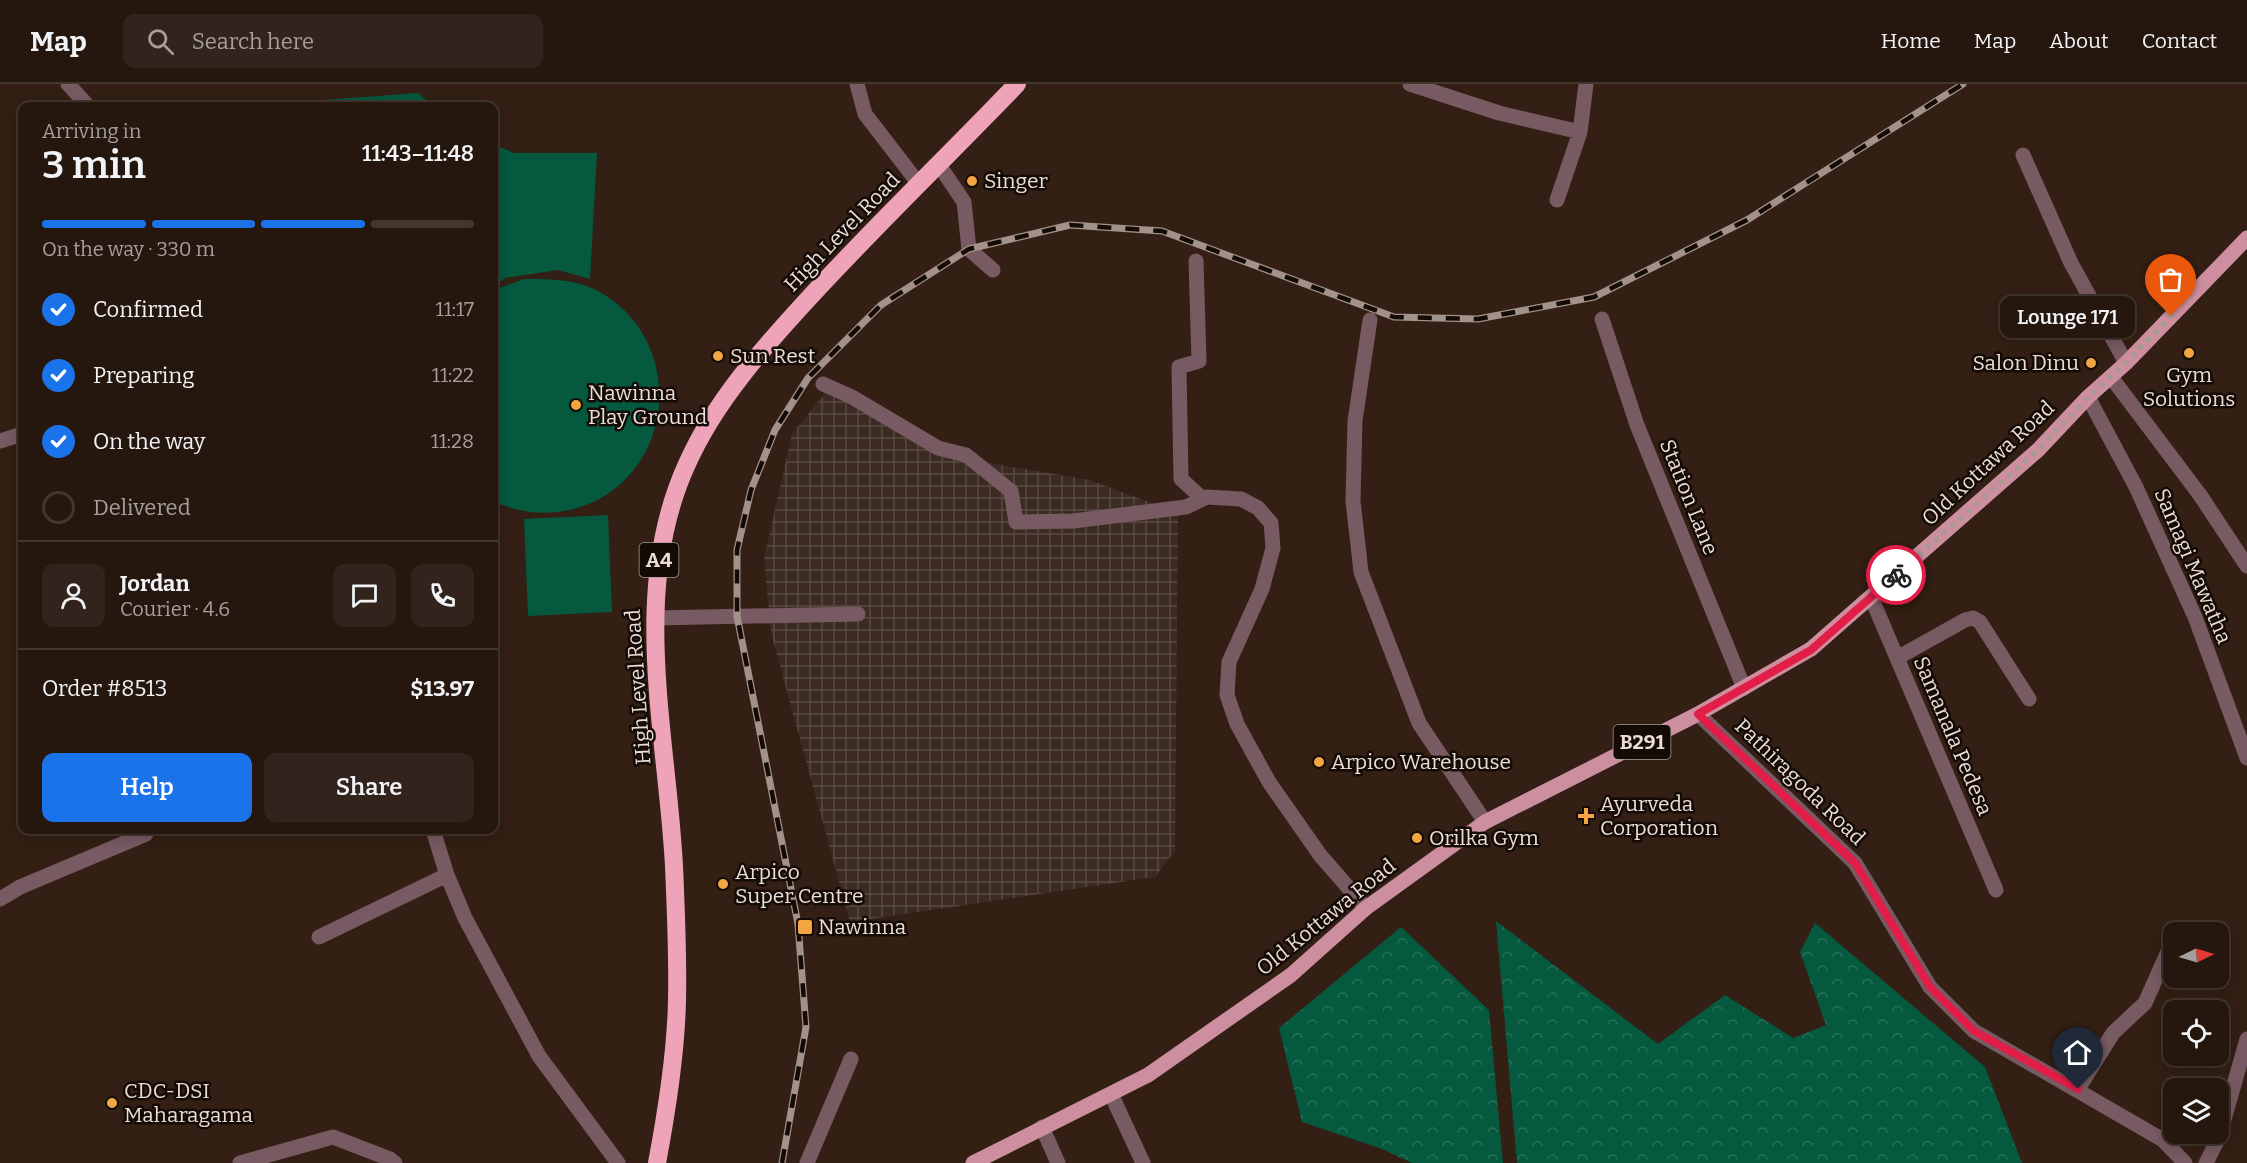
<!DOCTYPE html>
<html lang="en">
<head>
<meta charset="utf-8">
<style>
  :root { --surface:#26170e; --page:#32241c; --text:#f1f3f6; --muted:#a49f9e; --line:#42362e; --accent:#1a73e8 }
  body { margin:0; font-family:Bitter,serif; background:var(--page); color:var(--text); height:100vh; display:flex; flex-direction:column; font-size:22px; white-space:nowrap }
  * { box-sizing:border-box; margin:0 }
  p { font-size:20px; color:var(--muted) }
  .icon { flex:none; width:33px; height:33px; fill:none; stroke:currentColor; stroke-width:2; stroke-linecap:round; stroke-linejoin:round }
  .map { position:relative; flex:1; overflow:hidden }
  .drawer { position:absolute; left:18px; top:18px; width:480px; height:732px; display:flex; flex-direction:column; background:var(--surface); border-radius:12px; box-shadow:0 3px 15px #0003,0 0 0 2px var(--line) }
  .drawer>* { flex:none }
  .needle { width:39px; rotate:85deg }
  .buttons { position:absolute; left:2163px; top:838px; display:grid; gap:12px }
  .buttons a { display:grid; place-items:center; width:66px; height:66px; border-radius:12px; background:var(--surface); box-shadow:0 3px 15px #0003,0 0 0 2px var(--line); font-size:30px }
  .pin { position:absolute; display:grid; place-items:center; width:51px; height:51px; color:#fff; margin:-62px -26px; border-radius:50% 50% 50% 0; rotate:-45deg; box-shadow:0 0 6px #0007 }
  .pin .icon { rotate:45deg }
  .courier { position:absolute; display:grid; place-items:center; width:60px; height:60px; margin:-30px; border:4px solid #e11d48; border-radius:50%; background:#fff; color:#222; box-shadow:0 2px 8px #0007 }
  .bubble { position:absolute; height:42px; border-radius:12px; background:var(--surface); box-shadow:0 3px 15px #0003,0 0 0 2px var(--line); font-size:20px; font-weight:600; line-height:42px; text-align:center }
  .overview em { font-style:normal; font-weight:600 }
  .overview div { display:flex; flex-direction:column-reverse }
  .overview { display:flex; align-items:center; justify-content:space-between; height:102px; padding:0 24px }
  h1 { font-size:39px; font-weight:600; line-height:45px }
  .bar { display:grid; grid-template-columns:repeat(4,1fr); gap:9px 6px; align-content:center; height:72px; padding:0 24px }
  .bar i { height:8px; border-radius:4px; background:var(--line) }
  .bar .current { background:var(--accent) }
  .bar p { grid-column:span 4 }
  .line { display:flex; align-items:center; gap:15px; padding:0 24px; border-top:2px solid var(--line) }
  .line div { flex:1 }
  .round { display:grid; place-items:center; flex:none; width:63px; height:63px; border-radius:12px; background:var(--page) }
  ol { padding:0 24px; list-style:none }
  li { display:flex; align-items:center; gap:18px; height:66px }
  li p { margin-inline-start:auto }
  li .icon { padding:6px; border-radius:50%; background:var(--accent); color:#fff; stroke-width:4 }
  li:last-child { color:var(--muted) }
  li i { width:33px; height:33px; border:3px solid var(--line); border-radius:50% }
  .action { display:flex; gap:12px; margin-top:auto; padding:12px 24px }
  .action a { flex:1; height:69px; border-radius:12px; background:var(--accent); color:#fff; font-size:24px; font-weight:600; line-height:69px; text-align:center }
  .action a+a { background:var(--page); color:var(--text) }
  header { display:flex; align-items:center; gap:36px; box-sizing:border-box; height:84px; padding:0 30px; background:var(--surface); border-bottom:2px solid var(--line) }
  header strong { font-size:28px }
  nav { display:flex; gap:33px; margin-inline-start:auto; font-size:21px }
  .search { width:420px; height:54px; background:var(--page); display:flex; align-items:center; gap:15px; box-sizing:border-box; padding:0 21px; border-radius:12px; color:var(--muted); font-size:22px }
  .map>svg:first-child { display:block }
  .industrial { fill:url(#industrial-grid) }
  .green { fill:#04593f }
  .forest { fill:url(#forest-crowns) }
  .lines { fill:none; stroke-linecap:round; stroke-linejoin:round }
  .minor { stroke:#785a62; stroke-width:15 }
  .major { stroke:#cd8fa0; stroke-width:15 }
  .highway { stroke:#efa3b8; stroke-width:18 }
  .rail-casing { stroke:#a29289; stroke-width:7 }
  .rail { stroke:#140b06; stroke-width:4.5; stroke-dasharray:14; stroke-linecap:butt }
  .done { stroke:#ab9a92; stroke-width:6; stroke-dasharray:0 10.8 }
  .route { stroke:#e11d48; stroke-width:8 }
  .poi-dot { fill:#f2a540; stroke:#140b06; stroke-width:2 }
  .labels { text-anchor:middle; stroke-width:5; stroke-linejoin:round; paint-order:stroke }
  .shield { fill:#140b06; stroke:#aa9e98; stroke-width:1.5 }
  .shield-label { font-size:20px; font-weight:bold; fill:#ebddd6 }
  .poi-label { font-size:21px; fill:#ebddd6; stroke:#140b06; text-anchor:start }
  .street-label { font-size:21px; fill:#ebddd6; stroke:#140b06 }
</style>
</head>
<body>
<header>
<strong>Map</strong>
<div class="search"><svg class="icon" aria-label="search" viewBox="0 0 24 24"><circle cx="10" cy="10" r="6"/><path d="M15 15l6 6"/></svg>Search here</div>
<nav><a>Home</a><a>Map</a><a>About</a><a>Contact</a></nav>
</header>
<div class="map">
<svg width="2247" height="1079" viewBox="0 0 2247 1079">
  <defs>
    <pattern id="industrial-grid" width="8" height="8" patternUnits="userSpaceOnUse" patternTransform="scale(1.5)"><rect width="8" height="8" fill="#3c2b22"/><path d="M0 4h8M4 0v8" fill="none" stroke="#584941"/></pattern>
    <pattern id="forest-crowns" width="20" height="18" patternUnits="userSpaceOnUse" patternTransform="scale(1.5)"><rect width="20" height="18" fill="#04593f"/><path d="M2 6a3 3 0 1 1 6 0M12 15a3 3 0 1 1 6 0" fill="none" stroke="#29705a"/></pattern>
  </defs>
  <rect width="100%" height="100%" fill="#331f13"/>
  <path class="industrial" d="M 827,307 L 953,373 L 1090,396 L 1178,429 L 1175,767 L 1155,793 L 850,838 L 771,549 L 764,474 L 792,350 Z"/>
  <path class="green" d="M 418,9 L 433,22 L 242,22 Z
    M 494,60 L 514,69 L 597,69 L 590,195 L 558,186 L 505,194 L 494,202 Z
    M 524,195 C 550,195 577,195 600,208 C 694,262 672,408 564,427 C 540,431 515,428 494,417 L 494,206 Z
    M 608,431 L 612,528 L 528,532 L 524,435 Z"/>
  <path class="forest" d="M 1496,837 L 1658,960 L 1725,911 L 1793,954 L 1826,941 L 1800,868 L 1815,839 L 1985,983 L 2022,1079 L 1517,1079 Z
    M 1401,843 L 1489,926 L 1503,1079 L 1412,1079 L 1382,1065 L 1302,1038 L 1279,944 Z"/>
  <g class="lines">
    <path class="minor" d="M 68,0 L 88,22
      M 857,0 L 865,30 L 919,100
      M 1410,0 L 1499,29 L 1580,48
      M 2023,71 L 2071,179 L 2126,279
      M 939,81 L 964,118 L 969,165 L 993,186
      M 1557,116 L 1580,48 L 1586,0
      M 1196,177 L 1199,277 L 1179,283 L 1181,395 L 1203,415
      M 1602,235 L 1637,341 L 1744,604
      M 1370,236 L 1355,337 L 1353,417 L 1361,488 L 1419,639 L 1485,738
      M 2111,293 L 2200,411 L 2247,482
      M 823,300 L 852,313 L 938,364 L 966,371 L 1011,407 L 1016,438 L 1073,437 L 1186,423 L 1207,413 L 1241,415 L 1258,424 L 1271,439 L 1273,464 L 1262,505 L 1229,578 L 1227,611 L 1237,640 L 1269,698 L 1320,771 L 1366,824
      M 2088,313 L 2136,403 L 2195,533 L 2247,674
      M 0,357 L 22,350
      M 1871,513 L 1996,806
      M 654,534 L 858,530
      M 1897,574 L 1965,536 L 1973,534 L 1980,538 L 2029,615
      M 1698,630 L 1855,779 L 1930,903 L 1974,947 L 2163,1056 L 2185,1079
      M 433,746 L 447,791 L 465,834 L 539,972 L 618,1079
      M 0,815 L 20,803 L 146,750
      M 319,853 L 447,791
      M 2078,1005 L 2113,949 L 2145,919 L 2170,863
      M 1111,1010 L 1143,1079
      M 1042,1043 L 1058,1079
      M 240,1079 L 333,1053 L 390,1075 L 395,1079
      M 807,1079 L 851,975
      M 2206,1079 L 2219,1053 L 2247,955"/>
    <path class="major" d="M 973,1079 L 1148,991 L 1291,891 L 1366,824 L 1485,738 L 1698,630 L 1811,565 L 2038,366 L 2088,313 L 2126,279 L 2247,154"/>
    <path class="highway" d="M 657,1079 C 667,1026 676,970 677,916 C 678,872 676,827 674,782 C 667,650 629,506 687,380 C 715,317 763,264 809,214 C 876,141 948,72 1017,0"/>
    <defs>
      <path id="rail" d="M 782,1079 L 806,943 L 798,840 L 737,532 L 737,466 L 751,406 L 775,346 L 808,294 L 881,221 L 969,165 L 1070,141 L 1162,147 L 1394,233 L 1478,235 L 1594,213 L 1747,136 L 1963,0"/>
    </defs>
    <use href="#rail" class="rail-casing"/>
    <use href="#rail" class="rail"/>
  </g>
  <g class="lines">
    <path class="done" d="M 1896,491 L 2038,366 L 2088,313 L 2126,279 L 2171,232"/>
    <path class="route" d="M 1896,491 L 1811,566 L 1698,630 L 1855,779 L 1930,903 L 1974,947 L 2078,1005"/>
  </g>
  <g class="poi-dot">
    <circle cx="972" cy="97" r="6"/>
    <circle cx="2189" cy="269" r="6"/>
    <circle cx="718" cy="272" r="6"/>
    <circle cx="2091" cy="279" r="6"/>
    <circle cx="576" cy="321" r="6"/>
    <circle cx="1319" cy="678" r="6"/>
    <path d="M1583 723h6v6h6v6h-6v6h-6v-6h-6v-6h6z"/>
    <circle cx="1417" cy="754" r="6"/>
    <circle cx="723" cy="800" r="6"/>
    <rect x="797" y="835" width="16" height="16" rx="3"/>
    <circle cx="112" cy="1019" r="6"/>
  </g>
  <g class="labels">
    <g class="shield">
      <rect x="639.5" y="459" width="39" height="34" rx="4.5"/>
      <rect x="1613.5" y="641" width="57" height="34" rx="4.5"/>
    </g>
    <g class="shield-label">
      <text x="659" y="483">A4</text>
      <text x="1642" y="665">B291</text>
    </g>
    <g class="poi-label">
      <text x="984" y="104">Singer</text>
      <text x="730" y="279">Sun Rest</text>
      <text x="2079" y="286" text-anchor="end">Salon Dinu</text>
      <text x="2189" y="298" text-anchor="middle">Gym<tspan x="2189" dy="24">Solutions</tspan></text>
      <text x="588" y="316">Nawinna<tspan x="588" dy="24">Play Ground</tspan></text>
      <text x="1331" y="685">Arpico Warehouse</text>
      <text x="1600" y="727">Ayurveda<tspan x="1600" dy="24">Corporation</tspan></text>
      <text x="1429" y="761">Orilka Gym</text>
      <text x="735" y="795">Arpico<tspan x="735" dy="24">Super Centre</tspan></text>
      <text x="818" y="850">Nawinna</text>
      <text x="124" y="1014">CDC-DSI<tspan x="124" dy="24">Maharagama</tspan></text>
    </g>
    <g class="street-label">
      <text transform="translate(842 148) rotate(-46)" y="7">High Level Road</text>
      <text transform="translate(1988 379) rotate(-43)" y="7">Old Kottawa Road</text>
      <text transform="translate(1689 413) rotate(68)" y="7">Station Lane</text>
      <text transform="translate(2193 482) rotate(67)" y="7">Samagi Mawatha</text>
      <text transform="translate(638 603) rotate(-94)" y="7">High Level Road</text>
      <text transform="translate(1953 652) rotate(67)" y="7">Samanala Pedesa</text>
      <text transform="translate(1800 698) rotate(44)" y="7">Pathiragoda Road</text>
      <text transform="translate(1326 833) rotate(-39)" y="7">Old Kottawa Road</text>
    </g>
  </g>
</svg>
<div class="buttons">
<a><svg class="needle" viewBox="-14 -14 28 28"><path d="M0-13l5 13h-10z" fill="#e53935"/><path d="M0 13l5-13h-10z" fill="#a49f9e"/></svg></a>
<a><svg class="icon" aria-label="locate" viewBox="0 0 24 24"><circle cx="12" cy="12" r="6"/><path d="M12 2v4M12 18v4M2 12h4M18 12h4"/></svg></a>
<a><svg class="icon" aria-label="layers" viewBox="0 0 24 24"><path d="M12 4l9 5-9 5-9-5zM3 14l9 5 9-5"/></svg></a>
</div>
<div class="pin" style="left:2171px;top:232px;background:#ea580c"><svg class="icon" aria-label="bag" viewBox="0 0 24 24"><path d="M5 8h14l-1 12H6zM9 8a3 3 0 0 1 6 0"/></svg></div>
<div class="pin" style="left:2078px;top:1005px;background:#1f2937"><svg class="icon" aria-label="home" viewBox="0 0 24 24"><path d="M3 11l9-7 9 7M6 9v11h12V9"/></svg></div>
<div class="courier" style="left:1896px;top:491px"><svg class="icon" aria-label="bike" viewBox="0 0 24 24"><circle cx="6" cy="16" r="4"/><circle cx="18" cy="16" r="4"/><path d="M6 16l4-8h5l3 8M10 8l3 8H6M13 5h3"/></svg></div>
<div class="bubble" style="left:2000px;top:212px;width:135px">Lounge 171</div>
<section class="drawer">
<div class="overview"><div><h1>3 min</h1><p>Arriving in</p></div><em>11:43–11:48</em></div>
<div class="bar"><i class="current"></i><i class="current"></i><i class="current"></i><i></i><p>On the way · 330 m</p></div>
<ol>
<li><svg class="icon" aria-label="check" viewBox="0 0 24 24"><path d="M5 12l5 5 9-10"/></svg>Confirmed<p>11:17</p></li>
<li><svg class="icon" aria-label="check" viewBox="0 0 24 24"><path d="M5 12l5 5 9-10"/></svg>Preparing<p>11:22</p></li>
<li><svg class="icon" aria-label="check" viewBox="0 0 24 24"><path d="M5 12l5 5 9-10"/></svg>On the way<p>11:28</p></li>
<li><i></i>Delivered</li>
</ol>
<div class="line" style="height:108px"><a class="round"><svg class="icon" aria-label="person" viewBox="0 0 24 24"><circle cx="12" cy="8" r="4"/><path d="M4 21q1-7 8-7t8 7"/></svg></a><div><b>Jordan</b><p>Courier · 4.6</p></div><a class="round"><svg class="icon" aria-label="chat" viewBox="0 0 24 24"><path d="M4 5h16v11H9l-5 4z"/></svg></a><a class="round"><svg class="icon" aria-label="phone" viewBox="0 0 24 24"><path d="M5 4h4l2 5-3 2q2 4 5 5l2-3 5 2v4C11 20 4 13 5 4z"/></svg></a></div>
<div class="line" style="height:78px"><div>Order #8513</div><b>$13.97</b></div>
<div class="action"><a>Help</a><a>Share</a></div>
</section>
</div>
</body>
</html>
